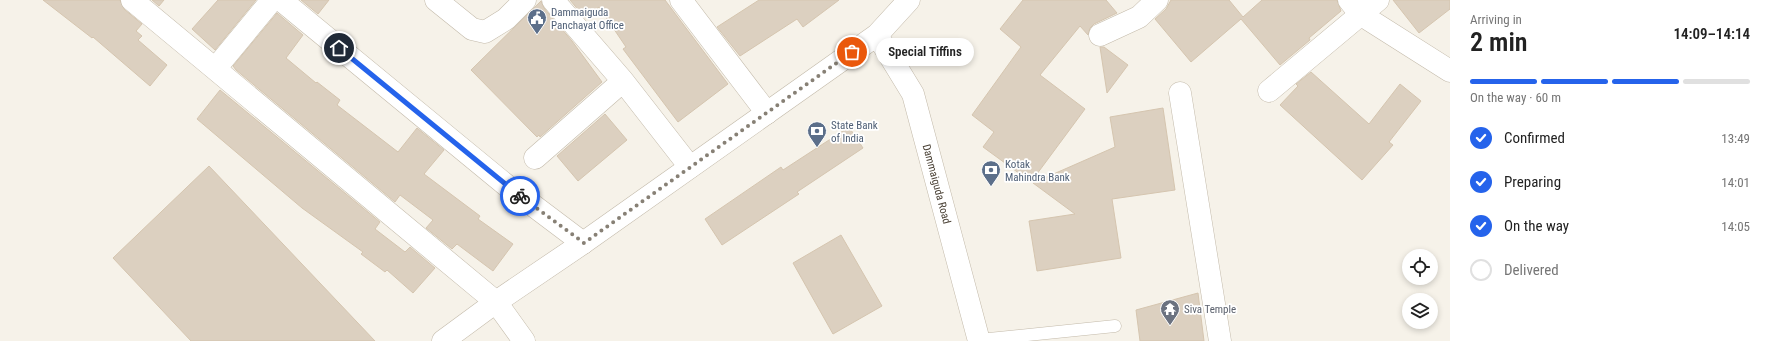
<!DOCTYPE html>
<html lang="en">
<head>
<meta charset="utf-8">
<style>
  :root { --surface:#fff; --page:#f2f2f2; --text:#222; --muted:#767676; --line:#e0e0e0; --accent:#2563eb }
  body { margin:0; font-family:"Roboto Condensed",sans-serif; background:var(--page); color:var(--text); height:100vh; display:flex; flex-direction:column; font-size:15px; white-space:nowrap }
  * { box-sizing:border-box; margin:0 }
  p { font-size:13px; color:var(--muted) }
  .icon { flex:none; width:22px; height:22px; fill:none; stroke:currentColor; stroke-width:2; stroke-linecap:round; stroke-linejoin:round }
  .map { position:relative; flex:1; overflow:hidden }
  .sheet { display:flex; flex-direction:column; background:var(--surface); width:320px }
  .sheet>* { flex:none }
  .buttons { position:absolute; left:1402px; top:249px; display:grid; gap:8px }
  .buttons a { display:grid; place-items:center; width:36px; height:36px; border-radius:50%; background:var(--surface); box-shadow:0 2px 6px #0003; font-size:20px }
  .pin { position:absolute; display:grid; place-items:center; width:34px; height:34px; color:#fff; margin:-17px; border:2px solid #fff; border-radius:50%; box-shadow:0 1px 4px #0007 }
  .courier { position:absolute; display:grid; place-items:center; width:40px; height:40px; margin:-20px; border:3px solid #2563eb; border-radius:50%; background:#fff; color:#222; box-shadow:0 1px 5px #0007 }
  .bubble { position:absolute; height:28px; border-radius:14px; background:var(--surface); box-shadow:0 2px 6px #0003; font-size:13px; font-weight:600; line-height:28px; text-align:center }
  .head em { font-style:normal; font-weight:600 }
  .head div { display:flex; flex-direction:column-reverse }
  .head { display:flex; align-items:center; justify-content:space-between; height:68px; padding:0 20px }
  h1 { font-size:26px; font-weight:600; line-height:30px }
  .bar { display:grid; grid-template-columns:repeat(4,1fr); gap:6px 4px; align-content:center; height:48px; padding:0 20px }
  .bar i { height:5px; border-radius:3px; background:var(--line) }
  .bar .current { background:var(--accent) }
  .bar p { grid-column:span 4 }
  ol { padding:0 20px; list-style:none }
  li { display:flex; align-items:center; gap:12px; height:44px }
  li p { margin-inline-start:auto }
  li .icon { padding:4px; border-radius:50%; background:var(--accent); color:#fff; stroke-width:4 }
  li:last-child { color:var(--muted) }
  li i { width:22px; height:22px; border:2px solid var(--line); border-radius:50% }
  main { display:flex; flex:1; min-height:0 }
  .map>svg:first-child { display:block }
  .building { fill:#dcd0c0; stroke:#d5c5af }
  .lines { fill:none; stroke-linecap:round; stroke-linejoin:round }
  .service-casing { stroke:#c3baaa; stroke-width:13 }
  .minor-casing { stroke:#c3baaa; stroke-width:23 }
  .tertiary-casing { stroke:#c3baaa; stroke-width:23 }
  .service { stroke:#fff; stroke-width:12 }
  .minor { stroke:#fff; stroke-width:22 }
  .tertiary { stroke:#fff; stroke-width:22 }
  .done { stroke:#878075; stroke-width:4; stroke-dasharray:0 7.2 }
  .route { stroke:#2563eb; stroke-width:5 }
  .labels { text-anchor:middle; stroke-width:3.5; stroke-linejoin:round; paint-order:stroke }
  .service-label { font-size:11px; fill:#4e5e75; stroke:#fff; text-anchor:start }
  .street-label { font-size:11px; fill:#4b4236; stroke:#fff }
  .worship-label { font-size:11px; fill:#5b616d; stroke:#fff; text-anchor:start }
</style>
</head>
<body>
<main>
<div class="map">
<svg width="1450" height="341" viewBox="0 0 1450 341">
  <rect width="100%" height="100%" fill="#f6f2e9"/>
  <path class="building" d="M 43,0 L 120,0 L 124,9 L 142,24 L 136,31 L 142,36 L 138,40 L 167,65 L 150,86 L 93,37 L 92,38 Z
    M 152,0 L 164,0 L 159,6 Z
    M 218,0 L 256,0 L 215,50 L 192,29 Z
    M 301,0 L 329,0 L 318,14 Z
    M 570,0 L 665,0 L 728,84 L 678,122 L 623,49 L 626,47 L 599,7 L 585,18 Z
    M 759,0 L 839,0 L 803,27 L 797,19 L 740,56 L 717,27 Z
    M 1023,0 L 1106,0 L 1117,13 L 1094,24 L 1090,28 L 1088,35 L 1080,26 L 1040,75 L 1085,109 L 1031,182 L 983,147 L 994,132 L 972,115 L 1021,47 L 1000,29 Z
    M 1171,0 L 1229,0 L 1243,17 L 1262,0 L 1337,0 L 1341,11 L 1309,38 L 1310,40 L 1280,65 L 1241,19 L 1191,62 L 1155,19 L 1166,9 Z
    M 1393,0 L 1450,0 L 1450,9 L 1419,33 Z
    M 541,1 L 544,8 L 572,41 L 602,82 L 540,137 L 539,135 L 537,137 L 471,70 Z
    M 277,13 L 303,35 L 286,58 L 316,83 L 317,82 L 340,100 L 337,105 L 398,152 L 417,128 L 444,150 L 424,174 L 480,216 L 478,219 L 513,244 L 493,271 L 457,244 L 452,249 L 426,228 L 433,220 L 400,195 L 395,202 L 236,70 L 233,66 Z
    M 1100,47 L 1104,47 L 1128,65 L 1107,93 Z
    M 1311,72 L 1369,124 L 1400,84 L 1421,101 L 1389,142 L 1393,145 L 1362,180 L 1280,105 L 1298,86 L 1296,84 Z
    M 220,90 L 380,222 L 375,229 L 405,252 L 410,247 L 435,268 L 413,293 L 387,270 L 385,272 L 361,254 L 363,252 L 302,208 L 197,119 Z
    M 1163,108 L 1175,190 L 1112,199 L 1121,258 L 1037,271 L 1029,221 L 1075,214 L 1033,183 L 1115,147 L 1110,117 Z
    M 605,114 L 627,140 L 578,181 L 557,156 Z
    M 849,127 L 863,148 L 797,192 L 799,194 L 722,245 L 705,219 L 781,167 L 783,170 Z
    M 209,166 L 375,341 L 191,341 L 113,258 Z
    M 841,235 L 882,306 L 833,334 L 793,263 Z
    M 1198,293 L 1204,341 L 1140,341 L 1136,310 Z"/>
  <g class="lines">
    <defs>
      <path id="service" d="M 979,340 L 1115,326"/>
      <path id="minor" d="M 132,0 L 496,302 L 524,341
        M 281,0 L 506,185 L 583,243
        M 436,0 L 472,29 L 485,32 L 506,19 L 525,0
        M 553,0 L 623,81 L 690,167
        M 681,0 L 767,113
        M 1349,0 L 1360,14 L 1450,71
        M 1100,35 L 1139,17 L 1157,0
        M 215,69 L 272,0
        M 1269,91 L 1378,0
        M 1180,93 L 1220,341
        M 535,158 L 623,81"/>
      <path id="tertiary" d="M 877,35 L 913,94 L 979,341
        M 443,341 L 496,302 L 583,243 L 877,35 L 909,0"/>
    </defs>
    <use href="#service" class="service-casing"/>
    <use href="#minor" class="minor-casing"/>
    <use href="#tertiary" class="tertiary-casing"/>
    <use href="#service" class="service"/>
    <use href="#minor" class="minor"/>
    <use href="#tertiary" class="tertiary"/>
  </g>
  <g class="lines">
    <path class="done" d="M 520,196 L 584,243 L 852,52"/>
    <path class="route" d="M 339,48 L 520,196"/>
  </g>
  <defs>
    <symbol id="civic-pin" viewBox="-11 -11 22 30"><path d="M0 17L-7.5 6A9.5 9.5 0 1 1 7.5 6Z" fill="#5c6f8a" stroke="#fff"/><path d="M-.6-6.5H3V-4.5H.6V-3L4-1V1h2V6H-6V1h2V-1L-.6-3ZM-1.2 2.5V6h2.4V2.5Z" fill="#fff"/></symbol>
    <symbol id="bank-pin" viewBox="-11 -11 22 30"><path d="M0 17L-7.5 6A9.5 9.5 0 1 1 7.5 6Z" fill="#5c6f8a" stroke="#fff"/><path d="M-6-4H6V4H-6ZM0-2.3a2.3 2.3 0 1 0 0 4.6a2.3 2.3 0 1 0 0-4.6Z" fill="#fff"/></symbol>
    <symbol id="temple-pin" viewBox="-11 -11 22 30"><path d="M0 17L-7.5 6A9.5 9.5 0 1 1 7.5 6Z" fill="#6b7280" stroke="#fff"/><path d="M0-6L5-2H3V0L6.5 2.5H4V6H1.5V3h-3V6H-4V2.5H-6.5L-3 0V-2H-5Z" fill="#fff"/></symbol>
  </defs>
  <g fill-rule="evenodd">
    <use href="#civic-pin" x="526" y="7" width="22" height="30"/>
    <use href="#bank-pin" x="806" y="120" width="22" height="30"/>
    <use href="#bank-pin" x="980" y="159" width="22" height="30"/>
    <use href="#temple-pin" x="1159" y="298" width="22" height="30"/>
  </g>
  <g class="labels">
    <g class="service-label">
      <text x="551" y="16">Dammaiguda<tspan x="551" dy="13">Panchayat Office</tspan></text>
      <text x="831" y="129">State Bank<tspan x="831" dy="13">of India</tspan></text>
      <text x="1005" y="168">Kotak<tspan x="1005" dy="13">Mahindra Bank</tspan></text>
    </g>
    <g class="street-label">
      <text transform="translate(937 184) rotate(75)" y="4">Dammaiguda Road</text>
    </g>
    <g class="worship-label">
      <text x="1184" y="313">Siva Temple</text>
    </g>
  </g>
</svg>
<div class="buttons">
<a><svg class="icon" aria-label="locate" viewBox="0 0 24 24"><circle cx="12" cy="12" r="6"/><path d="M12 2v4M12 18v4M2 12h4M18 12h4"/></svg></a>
<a><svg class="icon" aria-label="layers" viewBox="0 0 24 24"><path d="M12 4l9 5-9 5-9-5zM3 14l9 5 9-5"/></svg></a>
</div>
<div class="pin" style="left:852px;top:52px;background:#ea580c"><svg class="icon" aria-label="bag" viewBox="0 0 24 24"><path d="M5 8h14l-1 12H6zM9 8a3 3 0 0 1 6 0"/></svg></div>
<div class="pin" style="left:339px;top:48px;background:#1f2937"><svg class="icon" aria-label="home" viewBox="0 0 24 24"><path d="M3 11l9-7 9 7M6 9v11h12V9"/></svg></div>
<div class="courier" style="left:520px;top:196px"><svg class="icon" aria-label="bike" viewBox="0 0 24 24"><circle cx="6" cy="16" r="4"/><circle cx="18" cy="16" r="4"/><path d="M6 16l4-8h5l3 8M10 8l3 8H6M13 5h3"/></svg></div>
<div class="bubble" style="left:876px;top:38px;width:98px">Special Tiffins</div>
</div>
<section class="sheet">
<div class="head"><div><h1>2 min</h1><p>Arriving in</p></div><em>14:09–14:14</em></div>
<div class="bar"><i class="current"></i><i class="current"></i><i class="current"></i><i></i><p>On the way · 60 m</p></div>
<ol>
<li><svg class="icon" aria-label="check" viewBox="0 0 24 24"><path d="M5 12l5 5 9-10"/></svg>Confirmed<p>13:49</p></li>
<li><svg class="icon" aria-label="check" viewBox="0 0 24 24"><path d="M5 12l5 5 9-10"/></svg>Preparing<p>14:01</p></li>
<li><svg class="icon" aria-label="check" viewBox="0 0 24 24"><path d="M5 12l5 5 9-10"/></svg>On the way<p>14:05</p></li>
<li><i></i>Delivered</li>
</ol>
</section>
</main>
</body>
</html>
